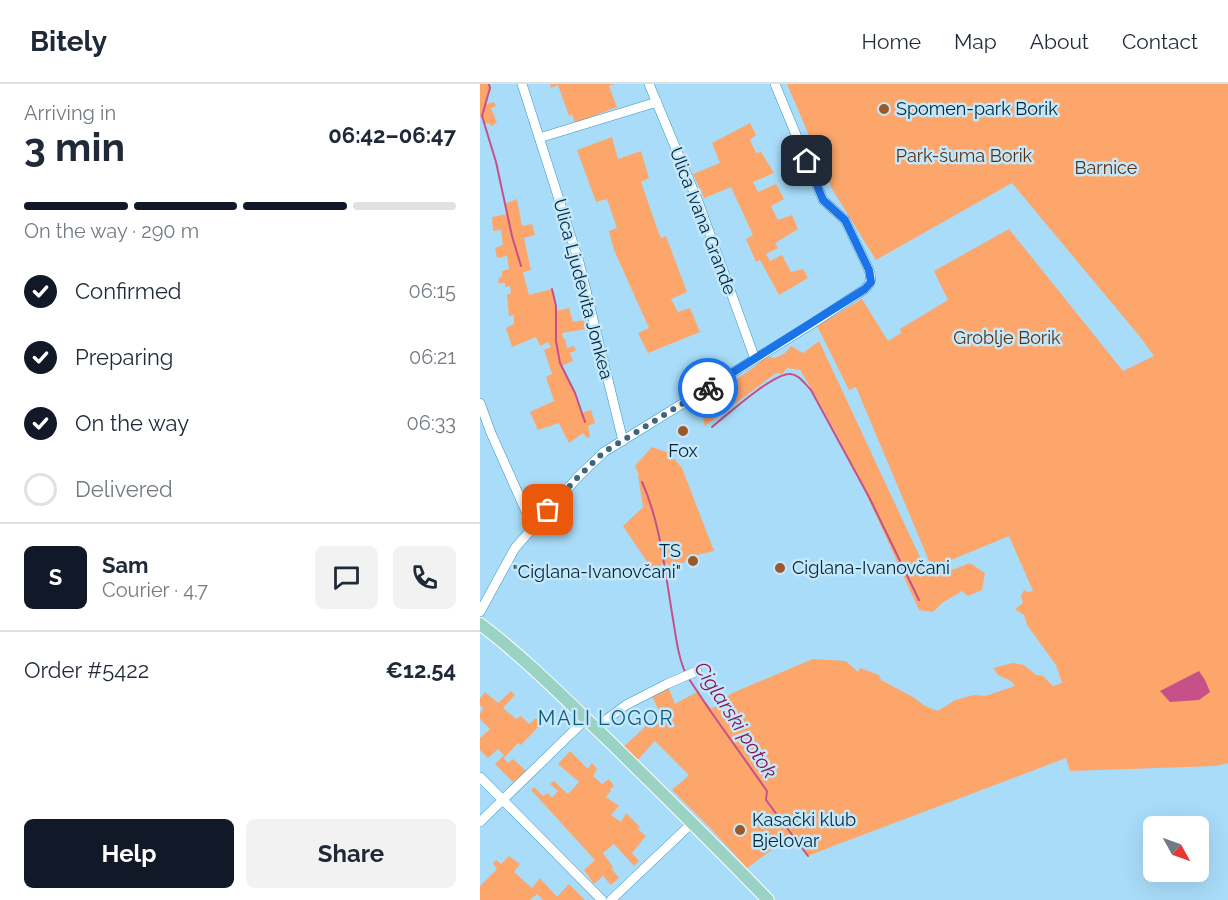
<!DOCTYPE html>
<html lang="en">
<head>
<meta charset="utf-8">
<style>
  :root { --surface:#fff; --page:#f2f2f3; --text:#1f2937; --muted:#747a83; --line:#e0e1e3; --accent:#111827 }
  body { margin:0; font-family:Raleway,sans-serif; background:var(--page); color:var(--text); height:100vh; display:flex; flex-direction:column; font-size:22px; white-space:nowrap }
  * { box-sizing:border-box; margin:0 }
  p { font-size:20px; color:var(--muted) }
  .icon { flex:none; width:33px; height:33px; fill:none; stroke:currentColor; stroke-width:2; stroke-linecap:round; stroke-linejoin:round }
  .map { position:relative; flex:1; overflow:hidden }
  .sheet { display:flex; flex-direction:column; background:var(--surface); width:480px }
  .sheet>* { flex:none }
  .needle { width:39px; rotate:130deg }
  .tools { position:absolute; left:663px; top:732px; display:grid; gap:12px }
  .tools a { display:grid; place-items:center; width:66px; height:66px; border-radius:9px; background:var(--surface); box-shadow:0 6px 24px #0002; font-size:30px }
  .pin { position:absolute; display:grid; place-items:center; width:51px; height:51px; color:#fff; margin:-26px; border-radius:12px; box-shadow:0 3px 9px #0006 }
  .courier { position:absolute; display:grid; place-items:center; width:60px; height:60px; margin:-30px; border:4px solid #1a73e8; border-radius:50%; background:#fff; color:#222; box-shadow:0 2px 8px #0007 }
  .head em { font-style:normal; font-weight:700 }
  .head div { display:flex; flex-direction:column-reverse }
  .head { display:flex; align-items:center; justify-content:space-between; height:102px; padding:0 24px }
  h1 { font-size:39px; font-weight:700; line-height:45px }
  .bar { display:grid; grid-template-columns:repeat(4,1fr); gap:9px 6px; align-content:center; height:72px; padding:0 24px }
  .bar i { height:8px; border-radius:4px; background:var(--line) }
  .bar .active { background:var(--accent) }
  .bar p { grid-column:span 4 }
  .line { display:flex; align-items:center; gap:15px; padding:0 24px; border-top:2px solid var(--line) }
  .line div { flex:1 }
  .round { display:grid; place-items:center; flex:none; width:63px; height:63px; border-radius:9px; background:var(--page) }
  ol { padding:0 24px; list-style:none }
  li { display:flex; align-items:center; gap:18px; height:66px }
  li p { margin-inline-start:auto }
  li .icon { padding:6px; border-radius:50%; background:var(--accent); color:#fff; stroke-width:4 }
  li:last-child { color:var(--muted) }
  li i { width:33px; height:33px; border:3px solid var(--line); border-radius:50% }
  .primary-button { display:flex; gap:12px; margin-top:auto; padding:12px 24px }
  .primary-button a { flex:1; height:69px; border-radius:9px; background:var(--accent); color:#fff; font-size:24px; font-weight:700; line-height:69px; text-align:center }
  .primary-button a+a { background:var(--page); color:var(--text) }
  header { display:flex; align-items:center; gap:36px; box-sizing:border-box; height:84px; padding:0 30px; background:var(--surface); border-bottom:2px solid var(--line) }
  header strong { font-size:28px }
  nav { display:flex; gap:33px; margin-inline-start:auto; font-size:21px }
  main { display:flex; flex:1; min-height:0 }
  .map>svg:first-child { display:block }
  .green { fill:#fda66b }
  .water { fill:#c65188 }
  .lines { fill:none; stroke-linecap:round; stroke-linejoin:round }
  .stream { stroke:#c65188; stroke-width:2 }
  .minor-casing { stroke:#3795c2; stroke-width:10 }
  .major-casing { stroke:#fff; stroke-width:14 }
  .minor { stroke:#fff; stroke-width:9 }
  .major { stroke:#9ad3c4; stroke-width:12 }
  .done { stroke:#3b667d; stroke-width:6; stroke-dasharray:0 10.8 }
  .route { stroke:#1a73e8; stroke-width:8 }
  .poi-dot { fill:#9b5828; stroke:#c5e7fa; stroke-width:2 }
  .labels { text-anchor:middle; stroke-width:5; stroke-linejoin:round; paint-order:stroke }
  .poi-label { font-size:18px; fill:#00273a; stroke:#c5e7fa; text-anchor:start }
  .park-label { font-size:18px; fill:#5c3111; stroke:#c5e7fa }
  .street-label { font-size:18px; fill:#00273a; stroke:#c5e7fa }
  .neighbourhood-label { font-size:20px; letter-spacing:1.5px; fill:#0d5b7d; stroke:#c5e7fa }
  .water-label { font-size:20px; font-style:italic; fill:#841651; stroke:#c5e7fa }
</style>
</head>
<body>
<header>
<strong>Bitely</strong>
<nav><a>Home</a><a>Map</a><a>About</a><a>Contact</a></nav>
</header>
<main>
<section class="sheet">
<div class="head"><div><h1>3 min</h1><p>Arriving in</p></div><em>06:42–06:47</em></div>
<div class="bar"><i class="active"></i><i class="active"></i><i class="active"></i><i></i><p>On the way · 290 m</p></div>
<ol>
<li><svg class="icon" aria-label="check" viewBox="0 0 24 24"><path d="M5 12l5 5 9-10"/></svg>Confirmed<p>06:15</p></li>
<li><svg class="icon" aria-label="check" viewBox="0 0 24 24"><path d="M5 12l5 5 9-10"/></svg>Preparing<p>06:21</p></li>
<li><svg class="icon" aria-label="check" viewBox="0 0 24 24"><path d="M5 12l5 5 9-10"/></svg>On the way<p>06:33</p></li>
<li><i></i>Delivered</li>
</ol>
<div class="line" style="height:108px"><b class="round" style="background:var(--accent);color:#fff">S</b><div><b>Sam</b><p>Courier · 4.7</p></div><a class="round"><svg class="icon" aria-label="chat" viewBox="0 0 24 24"><path d="M4 5h16v11H9l-5 4z"/></svg></a><a class="round"><svg class="icon" aria-label="phone" viewBox="0 0 24 24"><path d="M5 4h4l2 5-3 2q2 4 5 5l2-3 5 2v4C11 20 4 13 5 4z"/></svg></a></div>
<div class="line" style="height:78px"><div>Order #5422</div><b>€12.54</b></div>
<div class="primary-button"><a>Help</a><a>Share</a></div>
</section>
<div class="map">
<svg width="748" height="816" viewBox="0 0 748 816">
  <rect width="100%" height="100%" fill="#a9dcf9"/>
  <path class="green" d="M 0,0 L 9,0 L 10,4 L 6,16 L 7,20 L 14,18 L 16,22 L 11,24 L 17,39 L 11,42 L 9,39 L 4,40 L 2,33 L 0,32 Z
    M 70,0 L 134,0 L 129,2 L 137,23 L 95,39 L 92,30 L 89,32 L 78,1 L 71,4 Z
    M 307,0 L 748,0 L 748,679 L 736,682 L 590,687 L 586,674 L 356,761 L 328,772 L 312,751 L 267,784 L 234,748 L 192,706 L 209,691 L 175,657 L 153,681 L 139,667 L 180,629 L 170,608 L 187,600 L 195,620 L 217,608 L 232,625 L 252,609 L 333,575 L 366,577 L 378,588 L 380,584 L 399,591 L 401,596 L 433,613 L 445,622 L 458,627 L 475,616 L 494,611 L 505,612 L 535,602 L 531,597 L 518,591 L 513,584 L 533,579 L 544,581 L 556,591 L 563,592 L 573,602 L 582,599 L 576,581 L 547,541 L 544,531 L 535,525 L 543,519 L 541,512 L 544,506 L 548,508 L 553,507 L 529,452 L 452,484 L 376,303 L 369,306 L 337,242 L 382,215 L 408,257 L 421,249 L 420,245 L 468,216 L 454,187 L 529,145 L 643,287 L 674,272 L 661,254 L 532,99 L 396,176 L 352,105 Z
    M 270,39 L 276,51 L 270,56 L 276,69 L 281,68 L 294,89 L 273,98 L 278,108 L 296,100 L 304,115 L 291,122 L 298,136 L 312,131 L 318,145 L 295,159 L 298,164 L 286,170 L 290,177 L 302,171 L 311,188 L 323,185 L 328,194 L 299,211 L 280,176 L 276,178 L 266,155 L 273,151 L 251,103 L 224,114 L 213,90 L 240,79 L 232,59 Z
    M 132,53 L 138,75 L 161,67 L 169,94 L 161,98 L 178,147 L 181,154 L 186,152 L 207,208 L 191,215 L 198,228 L 210,224 L 220,248 L 168,269 L 158,249 L 169,244 L 134,166 L 129,147 L 137,144 L 127,115 L 116,118 L 97,66 Z
    M 37,115 L 42,142 L 52,140 L 55,151 L 44,154 L 51,186 L 43,188 L 49,211 L 72,205 L 76,227 L 89,224 L 93,238 L 104,236 L 106,245 L 82,249 L 83,254 L 85,255 L 87,264 L 94,262 L 96,266 L 90,269 L 93,277 L 81,282 L 95,309 L 102,329 L 111,326 L 115,339 L 108,342 L 110,353 L 107,354 L 103,349 L 89,359 L 79,339 L 58,346 L 50,328 L 74,317 L 66,293 L 72,290 L 64,266 L 71,263 L 68,258 L 60,262 L 56,253 L 32,263 L 26,244 L 34,240 L 34,231 L 29,232 L 27,211 L 31,209 L 30,202 L 25,203 L 25,199 L 18,199 L 19,194 L 22,192 L 22,187 L 29,185 L 27,172 L 17,174 L 15,164 L 23,161 L 21,146 L 13,147 L 12,133 L 27,130 L 25,120 Z
    M 339,257 L 446,486 C 460,493 476,484 490,479 L 505,489 L 502,506 L 488,512 L 482,507 L 462,519 L 453,528 L 439,526 C 402,445 367,362 320,286 L 307,284 L 302,290 L 296,289 L 225,342 L 223,334 L 229,329 L 226,320 L 240,305 L 258,294 L 274,283 L 286,272 L 295,274 L 305,269 L 311,262 L 323,269 Z
    M 172,363 L 189,369 L 202,384 L 234,467 L 213,472 L 194,485 L 184,478 L 174,488 L 143,442 L 163,423 L 158,392 L 159,391 L 155,382 Z
    M 31,607 L 35,611 L 23,624 L 36,635 L 41,632 L 49,640 L 56,634 L 62,639 L 41,661 L 38,659 L 24,674 L 28,679 L 33,675 L 46,687 L 33,698 L 15,680 L 24,671 L 18,665 L 8,674 L 0,666 L 0,654 L 10,645 L 0,635 L 0,630 L 3,624 L 0,621 L 0,614 L 5,608 L 18,619 Z
    M 90,667 L 108,685 L 112,679 L 117,685 L 113,692 L 122,700 L 129,695 L 134,702 L 130,705 L 131,707 L 126,713 L 139,722 L 131,731 L 141,738 L 146,729 L 160,743 L 158,745 L 166,752 L 152,769 L 159,777 L 154,782 L 134,760 L 123,769 L 133,783 L 132,785 L 139,794 L 131,801 L 123,792 L 114,800 L 104,786 L 115,776 L 51,706 L 54,703 L 63,712 L 68,709 L 72,714 L 78,707 L 70,700 L 74,697 L 88,710 L 99,698 L 78,680 Z
    M 29,772 L 40,780 L 34,788 L 52,804 L 60,794 L 77,813 L 89,800 L 105,816 L 63,816 L 57,810 L 50,816 L 0,816 L 0,802 L 17,785 L 13,779 L 16,776 L 21,780 Z"/>
  <path class="water" d="M 719,587 L 725,596 L 730,608 L 719,616 L 690,618 L 680,607 Z"/>
  <g class="lines">
    <path class="stream" d="M 9,0 L 10,4 L 2,32 L 16,78 L 32,152 L 41,182
      M 72,205 L 76,222 L 76,257 L 80,279 L 95,309 L 105,338
      M 232,343 C 247,331 291,291 309,290 C 318,289 325,300 331,306 L 389,413 L 439,516
      M 162,398 C 181,440 185,489 193,535 C 196,553 198,573 206,590
      M 209,595 L 229,625 L 287,707 L 286,716 L 328,772"/>
    <defs>
      <path id="minor" d="M 42,0 L 99,178 L 143,357
        M 169,0 L 219,120 L 275,275
        M 59,54 L 177,18
        M 0,319 L 11,349 L 53,443
        M 0,528 L 35,464 L 98,393 L 124,368 L 335,238 L 385,205 C 391,199 392,195 389,186 L 365,136 L 343,116 L 295,0
        M 115,644 L 146,621 L 187,600 L 217,587
        M 0,693 L 122,816
        M 0,738 L 106,635
        M 131,816 L 212,739"/>
      <path id="major" d="M 0,540 C 45,574 85,615 126,654 C 180,707 235,761 288,816"/>
    </defs>
    <use href="#minor" class="minor-casing"/>
    <use href="#major" class="major-casing"/>
    <use href="#minor" class="minor"/>
    <use href="#major" class="major"/>
  </g>
  <g class="lines">
    <path class="done" d="M 68,426 L 98,393 L 124,368 L 228,304"/>
    <path class="route" d="M 228,304 L 385,205 L 391,198 L 389,186 L 365,136 L 343,116 L 327,77"/>
  </g>
  <g class="poi-dot">
    <circle cx="404" cy="25" r="6"/>
    <circle cx="203" cy="347" r="6"/>
    <circle cx="213" cy="477" r="6"/>
    <circle cx="300" cy="484" r="6"/>
    <circle cx="260" cy="746" r="6"/>
  </g>
  <g class="labels">
    <g class="poi-label">
      <text x="416" y="31">Spomen-park Borik</text>
      <text x="203" y="373" text-anchor="middle">Fox</text>
      <text x="201" y="473" text-anchor="end">TS<tspan x="201" dy="21">"Ciglana-Ivanovčani"</tspan></text>
      <text x="312" y="490">Ciglana-Ivanovčani</text>
      <text x="272" y="742">Kasački klub<tspan x="272" dy="21">Bjelovar</tspan></text>
    </g>
    <g class="park-label">
      <text x="484" y="78">Park-šuma Borik</text>
      <text x="626" y="90">Barnice</text>
      <text x="527" y="260">Groblje Borik</text>
    </g>
    <g class="street-label">
      <text transform="translate(223 137) rotate(69)" y="6">Ulica Ivana Granđe</text>
      <text transform="translate(103 205) rotate(75)" y="6">Ulica Ljudevita Jonkea</text>
    </g>
    <g class="neighbourhood-label">
      <text x="126" y="641">MALI LOGOR</text>
    </g>
    <g class="water-label">
      <text transform="translate(256 636) rotate(57)" y="7">Ciglarski potok</text>
    </g>
  </g>
</svg>
<div class="tools">
<a><svg class="needle" viewBox="-14 -14 28 28"><path d="M0-13l5 13h-10z" fill="#e53935"/><path d="M0 13l5-13h-10z" fill="#747a83"/></svg></a>
</div>
<div class="pin" style="left:68px;top:426px;background:#ea580c"><svg class="icon" aria-label="bag" viewBox="0 0 24 24"><path d="M5 8h14l-1 12H6zM9 8a3 3 0 0 1 6 0"/></svg></div>
<div class="pin" style="left:327px;top:77px;background:#1f2937"><svg class="icon" aria-label="home" viewBox="0 0 24 24"><path d="M3 11l9-7 9 7M6 9v11h12V9"/></svg></div>
<div class="courier" style="left:228px;top:304px"><svg class="icon" aria-label="bike" viewBox="0 0 24 24"><circle cx="6" cy="16" r="4"/><circle cx="18" cy="16" r="4"/><path d="M6 16l4-8h5l3 8M10 8l3 8H6M13 5h3"/></svg></div>
</div>
</main>
</body>
</html>
